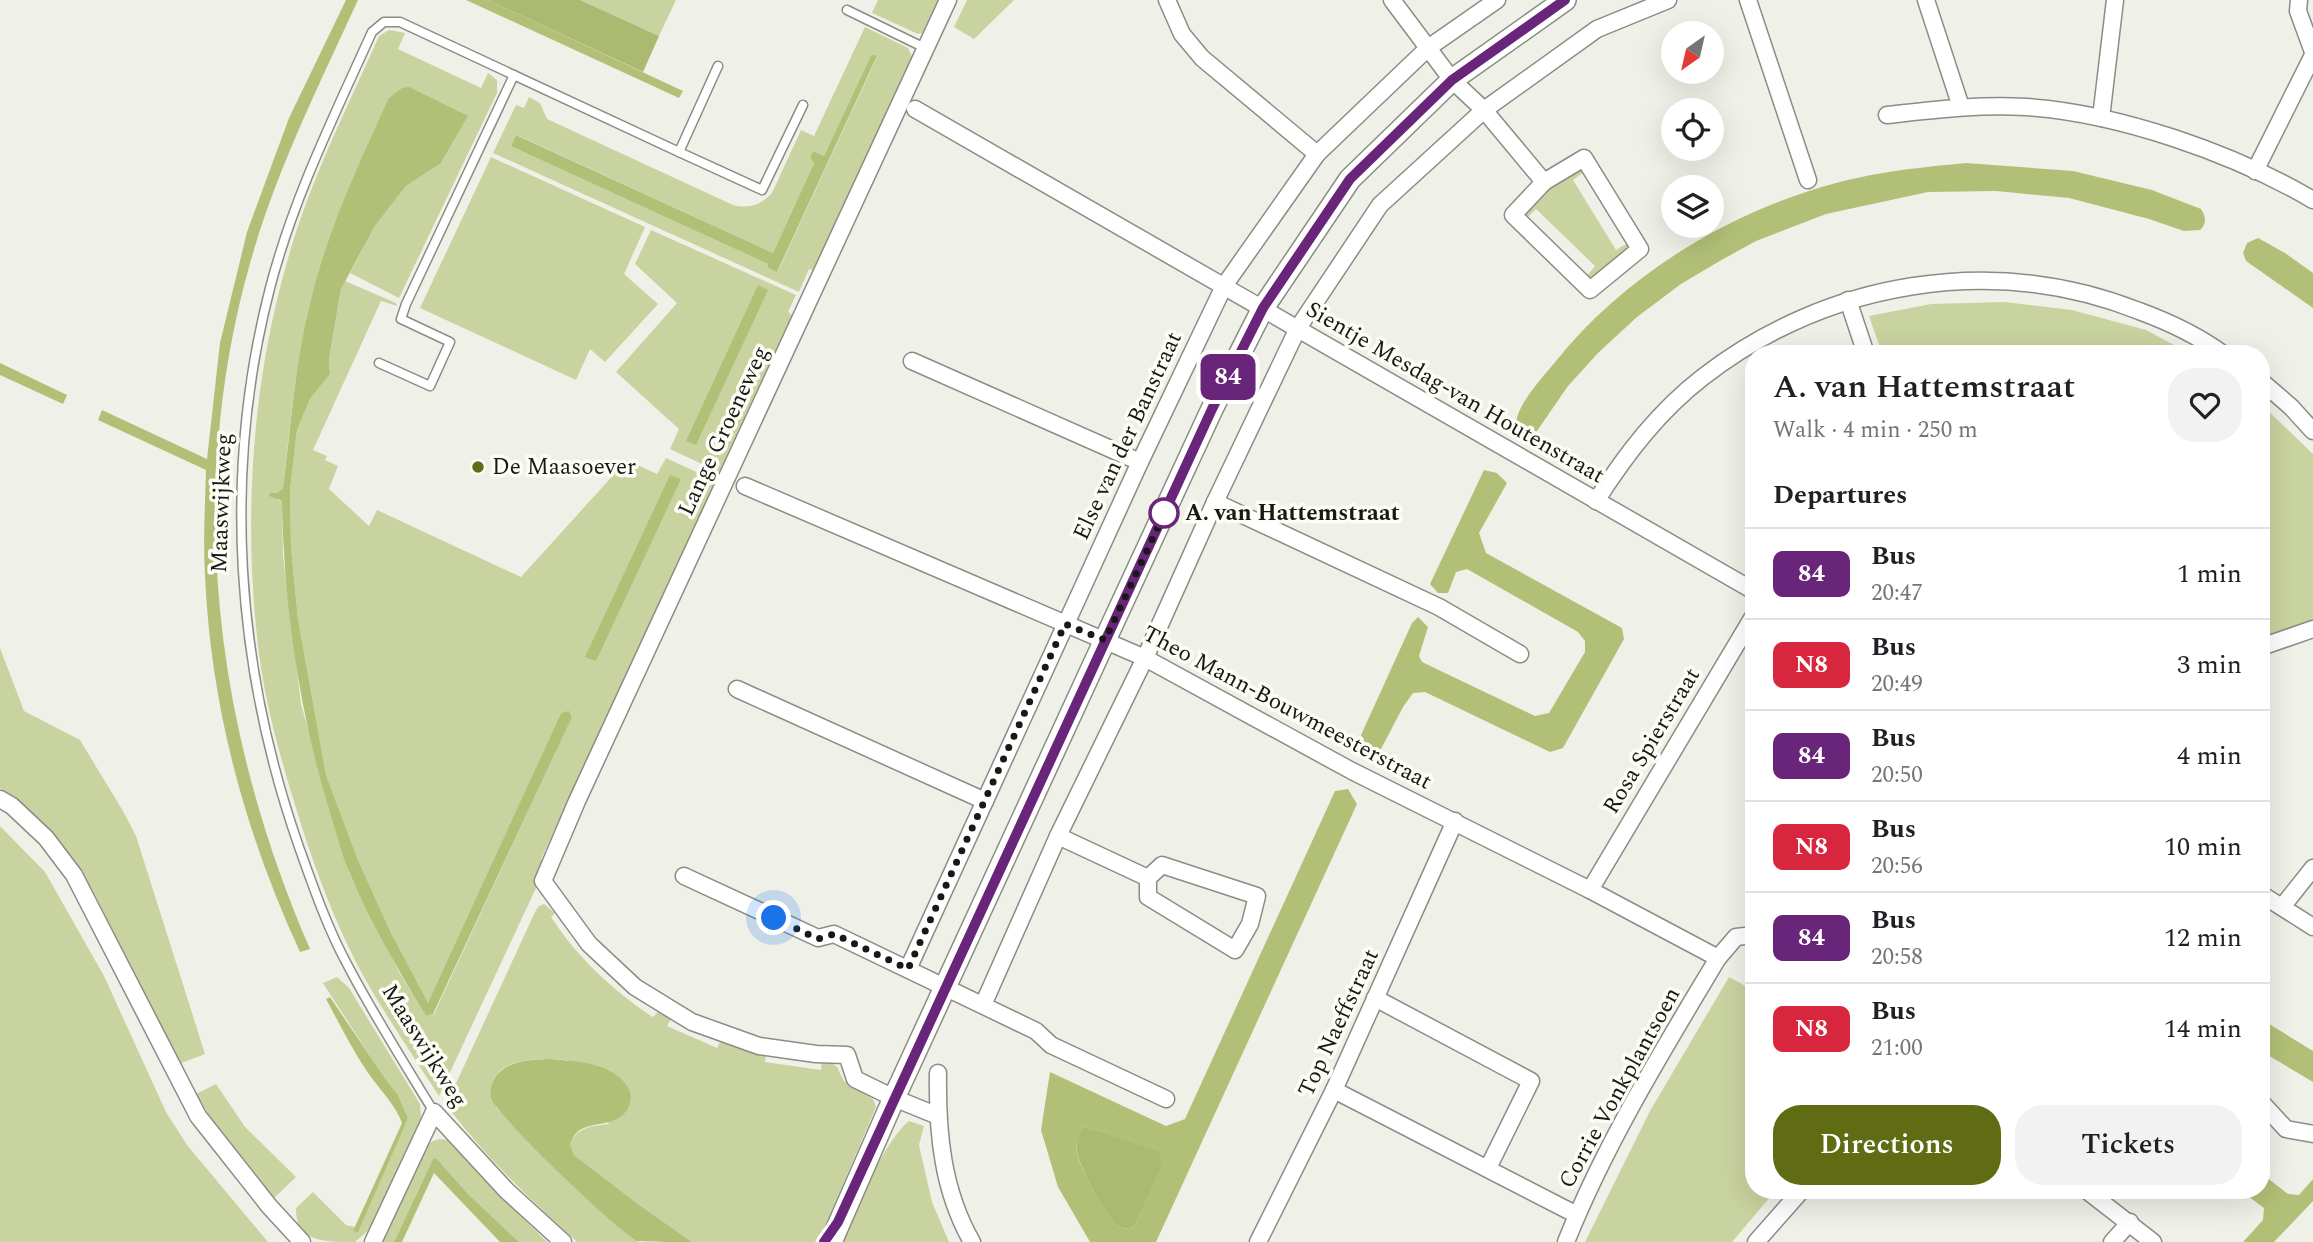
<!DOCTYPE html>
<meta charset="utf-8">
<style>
:root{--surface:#fff;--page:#f2f2f2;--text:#202124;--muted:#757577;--line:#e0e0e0;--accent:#606c14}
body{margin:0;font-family:Spectral,serif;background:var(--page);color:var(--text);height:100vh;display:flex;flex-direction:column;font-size:26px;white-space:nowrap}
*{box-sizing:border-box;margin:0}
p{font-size:23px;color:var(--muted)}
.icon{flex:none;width:38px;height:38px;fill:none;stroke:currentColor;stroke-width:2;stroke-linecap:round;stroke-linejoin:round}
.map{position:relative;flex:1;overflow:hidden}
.sheet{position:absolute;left:1745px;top:345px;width:525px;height:854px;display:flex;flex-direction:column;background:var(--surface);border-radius:28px;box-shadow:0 7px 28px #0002}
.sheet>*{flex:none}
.badge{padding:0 14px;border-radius:10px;font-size:24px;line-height:46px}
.needle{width:46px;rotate:214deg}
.controls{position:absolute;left:1661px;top:21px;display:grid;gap:14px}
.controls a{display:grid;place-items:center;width:63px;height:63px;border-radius:50%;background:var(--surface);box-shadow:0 7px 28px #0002;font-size:35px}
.you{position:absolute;width:35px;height:35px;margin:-18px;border:5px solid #fff;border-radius:50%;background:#1a73e8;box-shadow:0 0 0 10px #1a73e833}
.map>.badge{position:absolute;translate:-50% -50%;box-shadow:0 0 0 4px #fff}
h2{padding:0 28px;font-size:26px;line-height:63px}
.round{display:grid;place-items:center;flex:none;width:74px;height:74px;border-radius:28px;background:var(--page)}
.summary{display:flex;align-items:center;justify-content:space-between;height:119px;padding:0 28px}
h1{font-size:33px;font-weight:600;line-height:52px}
.action{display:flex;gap:14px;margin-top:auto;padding:14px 28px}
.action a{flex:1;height:80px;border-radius:28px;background:var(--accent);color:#fff;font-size:28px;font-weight:600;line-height:80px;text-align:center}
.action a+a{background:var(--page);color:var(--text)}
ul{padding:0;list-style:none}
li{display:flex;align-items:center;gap:21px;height:91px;padding:0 28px;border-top:2px solid var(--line)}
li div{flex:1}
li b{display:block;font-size:26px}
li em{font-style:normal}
li .badge{min-width:77px;font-weight:700;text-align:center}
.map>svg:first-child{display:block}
.green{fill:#c9d39f;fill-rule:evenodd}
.forest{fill:#acb971}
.water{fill:#b2c077;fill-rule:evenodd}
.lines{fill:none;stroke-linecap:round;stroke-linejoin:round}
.service-casing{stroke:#8b8d85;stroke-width:11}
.minor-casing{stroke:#8b8d85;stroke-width:19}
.tertiary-casing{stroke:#8b8d85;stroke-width:24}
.service{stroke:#fff;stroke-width:8}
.minor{stroke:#fff;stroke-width:16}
.tertiary{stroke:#fff;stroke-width:21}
.line-casing{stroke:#fff;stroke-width:16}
.line{stroke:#68257a;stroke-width:10}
.walk{stroke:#181916;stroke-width:7;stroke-dasharray:0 12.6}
.poi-dot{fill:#606c14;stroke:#fcfef5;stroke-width:2.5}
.stop-dot{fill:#fff;stroke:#68257a;stroke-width:3.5}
.labels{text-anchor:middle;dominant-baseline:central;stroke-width:7;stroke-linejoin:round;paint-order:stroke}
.street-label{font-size:23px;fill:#181916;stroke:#fcfef5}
.poi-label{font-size:23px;fill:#181916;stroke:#fcfef5;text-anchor:start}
.stop-label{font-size:23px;font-weight:bold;fill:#181916;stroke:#fcfef5;text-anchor:start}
</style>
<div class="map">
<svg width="2313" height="1242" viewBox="0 0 2313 1242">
<rect width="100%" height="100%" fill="#eff1e8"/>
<g class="green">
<polygon points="580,0 676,0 659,36"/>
<polygon points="878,0 943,0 930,27 926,25 922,33 918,34 872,13"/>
<polygon points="967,0 1014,0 974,39 954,27"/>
<path d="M865 27 908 48 912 57 813 270 809 269 799 292 493 153 516 105 524 108 529 97 540 103 547 119 733 205C750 209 761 205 772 193L801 130 814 136ZM873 54 877 57 778 271 767 267 768 264 511 145 517 135 773 253 814 163 810 158 813 151 824 156Z"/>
<path d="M389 30 405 33 398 49 481 88 488 73 497 80V93L399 298 350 273 375 226 406 186 440 164 388 99C358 166 327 232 310 303 296 363 290 427 283 488L277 493H270L282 503 283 556 301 704 349 873 399 972 426 1016 434 1014 572 716 561 713 429 1003 425 1001 392 935 358 860 326 775 298 619 291 547 290 490 297 430 310 399 330 374 329 360 341 289 345 281 396 303 397 306 381 301 313 450 327 456 325 460 338 466 329 489 369 526 377 510 521 577 627 460 657 474 666 458 716 481 541 859 544 861 534 882 536 888 439 1096C414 1057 387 1018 364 977 338 930 316 872 300 821 282 764 265 705 258 646 243 516 252 380 289 255 311 179 347 108 379 36Z"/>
<polygon points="491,157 645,227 624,274 658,304 605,362 590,349 576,380 420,308"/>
<path d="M1581 169 1584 172 1573 180 1616 250 1628 243 1629 244C1624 257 1601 275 1588 278L1586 277 1595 266 1536 209 1526 219 1524 217V214L1548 189Z"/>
<polygon points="651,230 796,295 788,312 792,315 719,472 670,449 679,429 616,372 677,303 635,264"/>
<polygon points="2004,302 2072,310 2146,330 2189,353 1882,353 1869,316 1931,304"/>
<polygon points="2261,404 2313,454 2313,623 2261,639"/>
<polygon points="0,648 24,711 80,740 123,811 136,836 205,1054 179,1064 95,895 77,864 45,826 0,788"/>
<polygon points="0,826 45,872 104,976 166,1112 187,1145 268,1242 0,1242"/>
<path d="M544 904 555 913 551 917C578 958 612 990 653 1017L658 1012 671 1019 667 1026 717 1048 720 1042 766 1055 765 1062 821 1070 822 1062H830L837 1067 844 1081 873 1099 876 1107 826 1224 815 1242H692L638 1204 574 1155 570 1144C577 1127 592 1126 609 1124L567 1060C549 1059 500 1056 496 1079 494 1087 496 1098 496 1107 541 1155 586 1203 639 1242H577C529 1199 485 1156 446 1105L535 912 539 906Z"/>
<path d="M337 977 349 988 420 1104 421 1118 416 1134 371 1228 355 1242C324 1242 295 1242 296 1208L313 1192 346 1225 355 1227 353 1231 408 1118 398 1095 388 1084 323 983Z"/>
<polygon points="1729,977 1753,990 1754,1190 1776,1190 1732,1242 1585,1242 1650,1111"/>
<polygon points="216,1084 245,1127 296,1177 273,1199 218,1129 196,1094"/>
<path d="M909 1121 924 1126 919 1145 932 1202 949 1242H840C855 1211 884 1141 909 1121Z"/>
<polygon points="439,1139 449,1140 497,1193 547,1242 519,1242 468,1194 436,1158 433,1159 394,1242 382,1242 424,1151 431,1142"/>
</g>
<g class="forest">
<polygon points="488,0 580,0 659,36 643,72"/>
<path d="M1083 1126 1159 1151 1163 1165 1134 1227C1129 1228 1124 1230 1118 1226 1106 1218 1080 1168 1077 1152 1075 1142 1079 1134 1083 1126Z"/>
</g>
<g class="water">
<path d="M346 0H358C320 83 279 165 253 253 184 487 214 728 310 949L300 952C245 833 211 708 205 576 203 541 205 505 206 470L98 420 102 410 207 459 220 343 247 232 289 118Z"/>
<polygon points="466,0 488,0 683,91 679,98"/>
<polygon points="872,54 877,56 777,272 767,267 768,264 511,146 516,135 773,253 814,163 810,158 813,151 824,156"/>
<path d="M409 87 468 116 440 164 406 186 375 226 341 289 329 359 330 374 310 399 297 430 290 490 291 547 298 619 326 775 358 860 392 935 428 1003 561 713 569 711 572 717 433 1014 426 1016C398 970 371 923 350 874 342 857 338 837 332 819 300 717 284 610 282 503L280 500 269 496 270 493H277L283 488C291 427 295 363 310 303 327 231 358 166 388 99L402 88Z"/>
<path d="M1966 163 2073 171 2152 190 2201 209C2206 217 2207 224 2200 230L2184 231 2149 219 2069 198 1996 191 1928 192 1826 214 1756 241 1718 262 1681 284 1637 317 1598 353 1568 386 1537 431C1527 434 1522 431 1516 423 1518 403 1543 377 1556 361 1632 266 1752 198 1871 175 1903 169 1935 166 1966 163Z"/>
<polygon points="2258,238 2285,253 2313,273 2313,308 2246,261 2243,253 2247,243"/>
<polygon points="758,285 768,290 696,445 686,441"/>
<polygon points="0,363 67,395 63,404 0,375"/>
<path d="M1484 470 1497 473 1507 483 1479 533 1486 553 1622 628 1624 639 1563 748 1550 752 1425 692 1413 693 1403 707 1381 749C1369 755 1362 747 1361 735L1412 623 1418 617 1428 627 1419 656 1422 662 1535 716 1549 713 1585 652V641L1578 632 1467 569 1456 572 1448 593H1438L1430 584Z"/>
<polygon points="670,475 681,479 596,661 585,657"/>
<path d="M1348 789 1357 804 1156 1242H1090L1058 1187 1041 1130 1050 1072 1166 1126 1185 1119 1335 791ZM1083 1126 1159 1152 1162 1165 1134 1227C1128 1228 1123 1230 1118 1226 1106 1217 1080 1168 1077 1153 1075 1143 1079 1135 1083 1126Z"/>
<path d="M330 997 388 1083 398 1095 408 1118 358 1232 353 1231 402 1123C396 1106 382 1092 371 1077 354 1053 340 1025 326 999Z"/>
<polygon points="2261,1019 2313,1051 2313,1082 2261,1051"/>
<path d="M549 1059C574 1061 608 1062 625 1083 630 1090 632 1095 630 1103 622 1128 597 1120 580 1130 574 1134 573 1138 570 1144L574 1155 638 1204 692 1242C679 1242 649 1242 638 1241 620 1234 497 1116 491 1098 490 1093 491 1087 493 1082 503 1060 527 1060 549 1059Z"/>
<polygon points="436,1158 468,1194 519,1242 500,1242 434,1173 402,1242 394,1242 433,1159"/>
<polygon points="2261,1173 2288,1194 2299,1195 2313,1179 2313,1201 2274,1242 2243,1242 2263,1220 2264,1208 2240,1190 2261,1190"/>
</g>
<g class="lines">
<defs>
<g id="service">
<polyline points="847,10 925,48"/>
<polyline points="718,66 679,152 762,190 803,105"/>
<polyline points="379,363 430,386 450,342 401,319 406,304 514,75"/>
<path d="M434 1112C404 1063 373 1014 347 964 327 927 313 886 299 847 236 667 222 473 270 288 293 199 334 116 372 32L384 22H400L679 152"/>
</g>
<g id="minor">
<polyline points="1167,0 1182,34 1202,58 1317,154"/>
<polyline points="1392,0 1452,80 1484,110 1544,182"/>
<polyline points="1748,0 1808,180"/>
<polyline points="1926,0 1961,107"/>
<polyline points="2299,0 2298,11 2313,52"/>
<polyline points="915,109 1754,591"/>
<path d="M1887 115C1933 110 1979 104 2026 107 2118 113 2233 153 2313 200"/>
<polyline points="2101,118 2115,0"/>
<polygon points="1584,158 1640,249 1590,290 1513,215 1544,182"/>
<polyline points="2255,171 2313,55"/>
<polyline points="1848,300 1866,354"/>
<polyline points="912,361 1140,462"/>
<polyline points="2261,381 2291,407 2313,431"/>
<polyline points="745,486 1145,658 1352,771 1590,890 1718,958 1736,937 1754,935"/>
<path d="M1596 501C1626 454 1659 411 1703 377 1827 281 1992 253 2139 311 2169 322 2197 335 2223 354"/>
<polyline points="1215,502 1439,607 1520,654"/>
<polyline points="2261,647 2313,629"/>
<polyline points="737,689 985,801"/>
<polyline points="0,799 12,806 46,838 74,875 198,1116 269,1206 302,1242"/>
<polyline points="1058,836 1148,878 1162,865 1257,896 1250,924 1235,950 1148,897 1148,878"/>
<polyline points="684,876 818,938 834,934 1036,1031 1051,1045 1166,1099"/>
<polyline points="1590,890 1754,615"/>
<polyline points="2261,894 2313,927"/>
<polyline points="2282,907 2313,868"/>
<polyline points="908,969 1140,462 1224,286 1317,154 1428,48 1497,0"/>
<polyline points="1375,998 1531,1081 1488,1168"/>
<polyline points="983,1005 1058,836 1145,658 1215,502 1298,328 1380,205 1484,110 1597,29 1668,0"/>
<path d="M938 1073C937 1131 942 1190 972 1242"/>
<polyline points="1334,1090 1577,1215"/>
<polyline points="2261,1102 2286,1129 2313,1134"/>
<polyline points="938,1116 894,1098 855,1079 847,1055 816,1054 759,1046 692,1022 635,987 589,944 543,881 577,801 948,0"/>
<polyline points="2086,1190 2153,1242"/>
<polyline points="373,1242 434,1112 507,1191 563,1242"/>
<polyline points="1258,1242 1334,1090 1455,821"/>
<path d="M1566 1242C1606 1142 1663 1050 1718 958"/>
<polyline points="1756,1242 1802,1190"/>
<polyline points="2112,1242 2130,1222"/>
</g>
<polyline id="tertiary" points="831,1242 894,1098 1105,640 1212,409 1263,308 1350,179 1452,80 1565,0"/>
</defs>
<use href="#service" class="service-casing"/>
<use href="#minor" class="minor-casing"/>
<use href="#tertiary" class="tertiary-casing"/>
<use href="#service" class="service"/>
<use href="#minor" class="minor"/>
<use href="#tertiary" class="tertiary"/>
</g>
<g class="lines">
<defs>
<polyline id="line" points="824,1242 838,1222 1212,409 1263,308 1350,179 1452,80 1565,0"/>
</defs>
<use href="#line" class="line-casing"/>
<use href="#line" class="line"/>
<polyline class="walk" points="774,918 818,939 834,934 908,969 1065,624 1105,640 1166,510 1164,513"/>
</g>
<circle class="poi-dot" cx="478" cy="467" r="7"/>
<circle class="stop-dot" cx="1164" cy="513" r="14"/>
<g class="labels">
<g class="street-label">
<text transform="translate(1455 393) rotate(30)">Sientje Mesdag-van Houtenstraat</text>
<text transform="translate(724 431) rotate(-65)">Lange Groeneweg</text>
<text transform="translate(1128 436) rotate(-65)">Else van der Banstraat</text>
<text transform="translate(222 503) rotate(-88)">Maaswijkweg</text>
<text transform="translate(1287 708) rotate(28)">Theo Mann-Bouwmeesterstraat</text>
<text transform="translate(1652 741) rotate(-59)">Rosa Spierstraat</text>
<text transform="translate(1339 1023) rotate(-65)">Top Naeffstraat</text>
<text transform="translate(424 1046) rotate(58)">Maaswijkweg</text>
<text transform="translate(1620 1088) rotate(-61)">Corrie Vonkplantsoen</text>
</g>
<g class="poi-label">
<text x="492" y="467">De Maasoever</text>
</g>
<g class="stop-label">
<text x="1185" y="513">A. van Hattemstraat</text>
</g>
</g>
</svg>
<div class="controls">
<a><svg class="needle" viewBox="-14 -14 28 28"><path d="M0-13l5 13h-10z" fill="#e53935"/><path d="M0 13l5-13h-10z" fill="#757577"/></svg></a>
<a><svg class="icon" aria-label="locate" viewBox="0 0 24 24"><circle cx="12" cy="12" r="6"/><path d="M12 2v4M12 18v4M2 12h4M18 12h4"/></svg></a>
<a><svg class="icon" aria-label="layers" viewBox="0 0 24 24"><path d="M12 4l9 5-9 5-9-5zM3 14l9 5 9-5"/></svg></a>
</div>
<div class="you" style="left:774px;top:918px"></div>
<b class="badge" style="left:1228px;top:377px;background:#68257a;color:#fff">84</b>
<section class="sheet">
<div class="summary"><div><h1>A. van Hattemstraat</h1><p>Walk · 4 min · 250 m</p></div><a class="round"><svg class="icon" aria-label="heart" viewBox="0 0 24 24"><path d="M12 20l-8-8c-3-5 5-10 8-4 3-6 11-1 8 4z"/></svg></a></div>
<h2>Departures</h2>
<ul>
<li><span class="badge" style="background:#68257a;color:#fff">84</span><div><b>Bus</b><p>20:47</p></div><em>1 min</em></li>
<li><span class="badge" style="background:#d7263d;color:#fff">N8</span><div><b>Bus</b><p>20:49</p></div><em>3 min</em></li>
<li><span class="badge" style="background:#68257a;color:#fff">84</span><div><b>Bus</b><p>20:50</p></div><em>4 min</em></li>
<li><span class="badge" style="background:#d7263d;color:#fff">N8</span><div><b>Bus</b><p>20:56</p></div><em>10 min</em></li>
<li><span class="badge" style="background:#68257a;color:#fff">84</span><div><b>Bus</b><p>20:58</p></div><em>12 min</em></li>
<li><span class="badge" style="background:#d7263d;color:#fff">N8</span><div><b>Bus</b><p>21:00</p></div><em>14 min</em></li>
</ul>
<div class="action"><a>Directions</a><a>Tickets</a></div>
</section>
</div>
